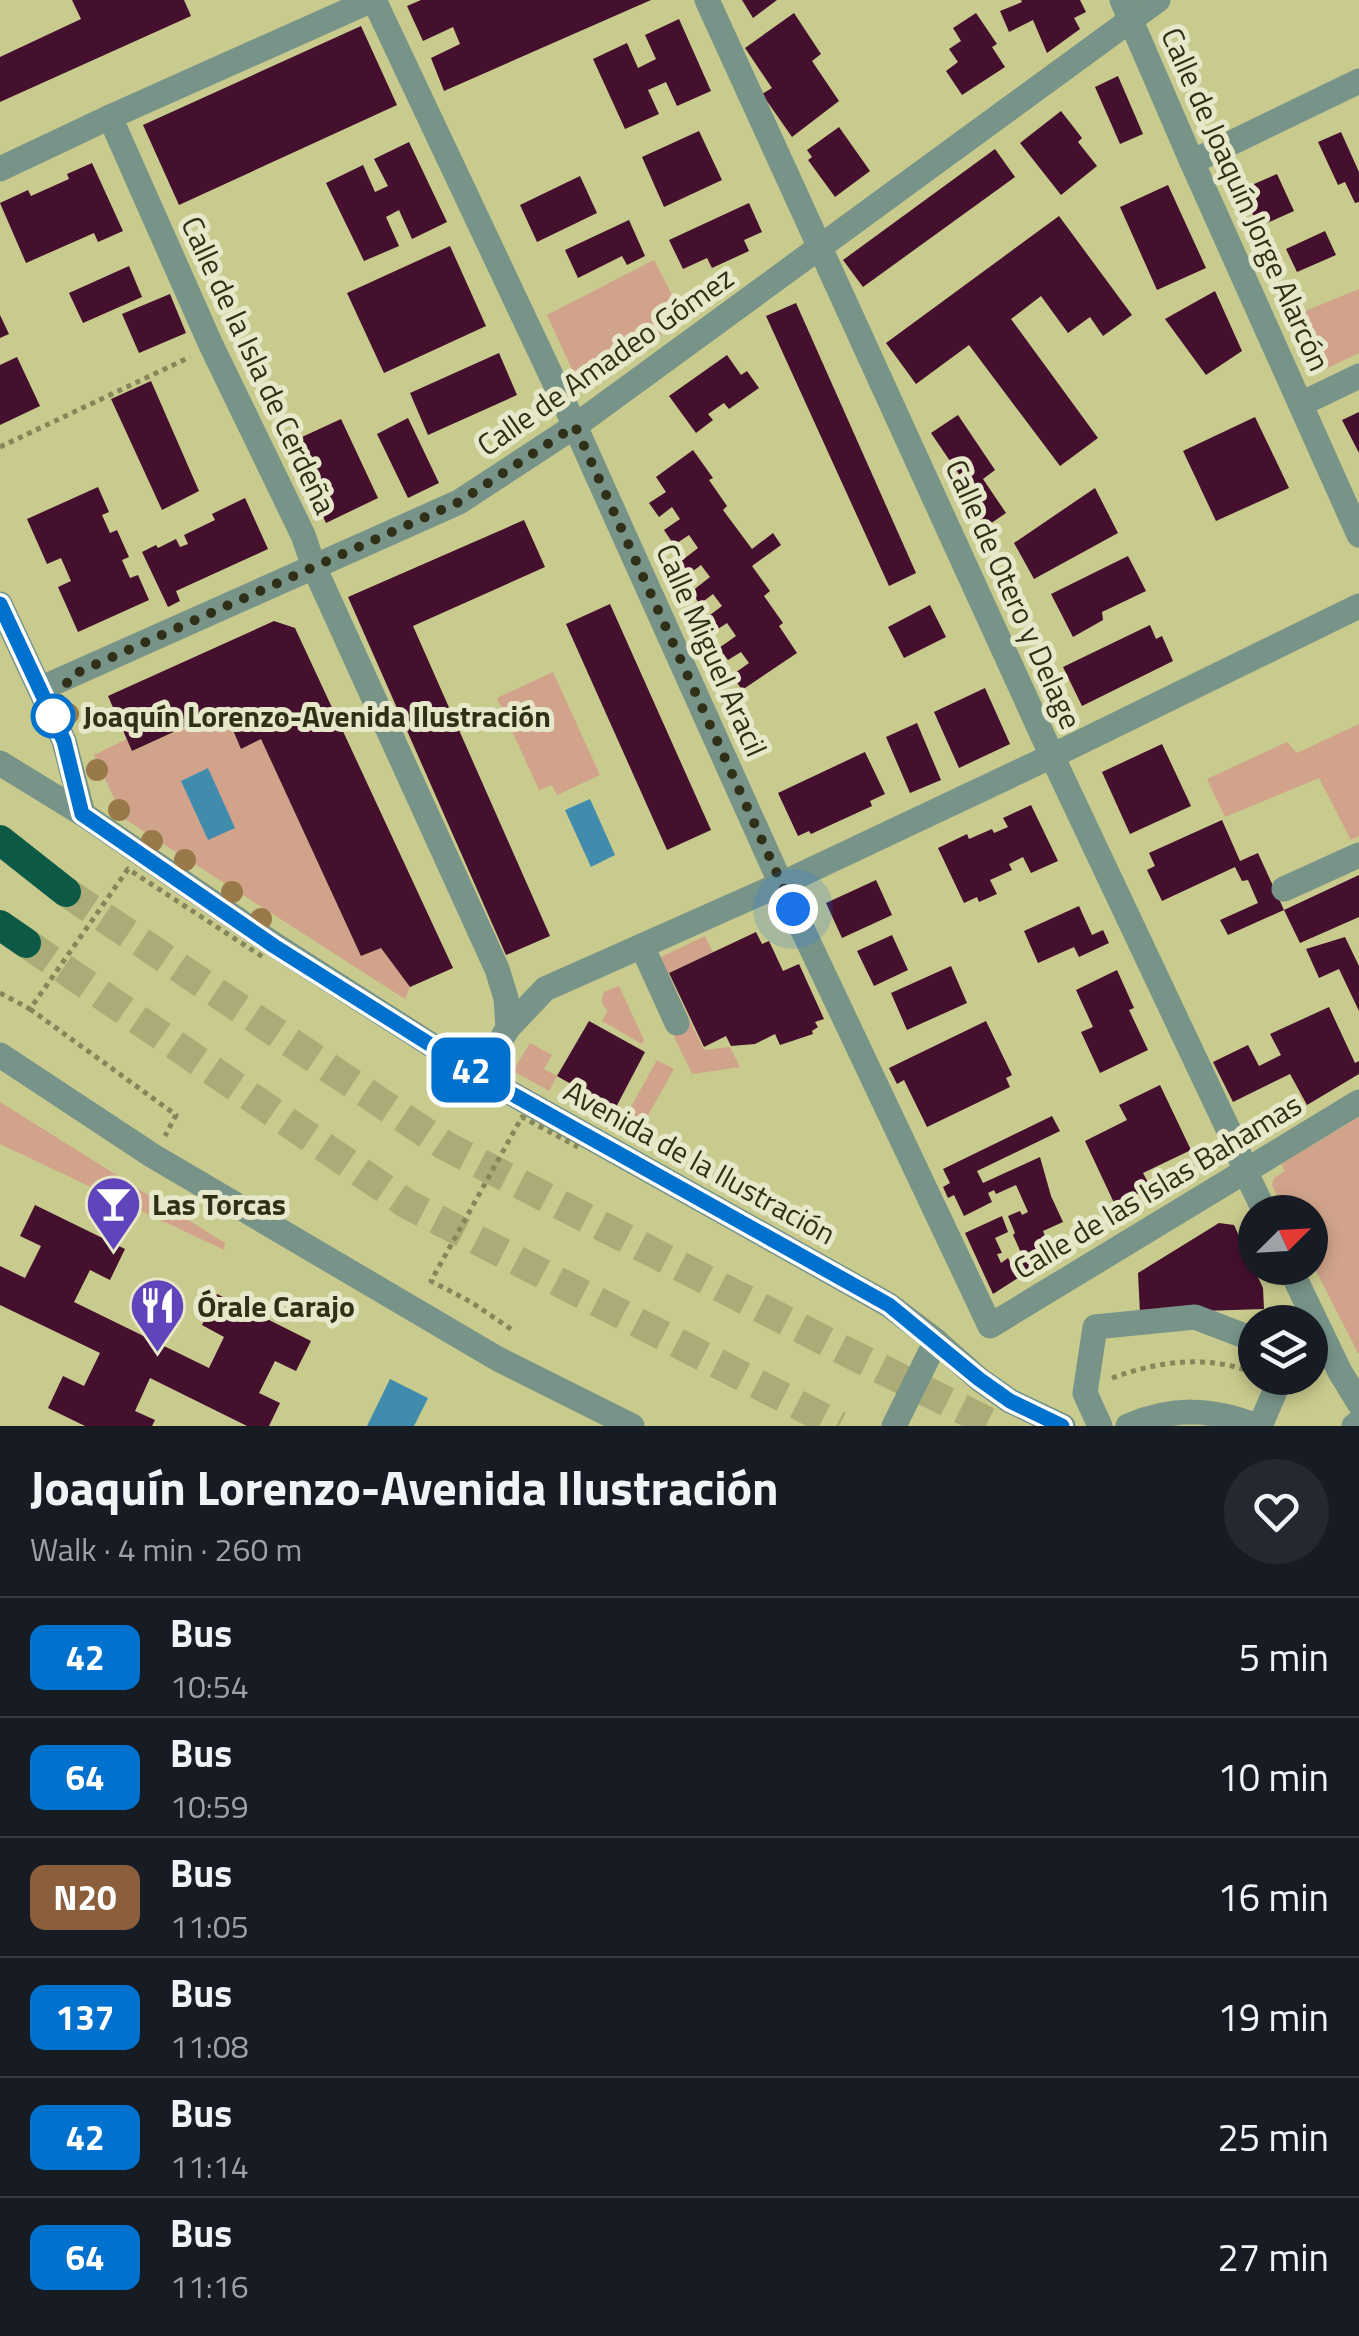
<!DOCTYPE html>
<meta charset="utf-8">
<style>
:root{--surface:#171b24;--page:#242831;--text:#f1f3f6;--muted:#9ea1a6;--line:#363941}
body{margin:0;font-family:"Titillium Web",sans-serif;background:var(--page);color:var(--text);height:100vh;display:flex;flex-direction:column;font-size:38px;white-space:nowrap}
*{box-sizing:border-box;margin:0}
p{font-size:32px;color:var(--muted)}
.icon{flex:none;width:55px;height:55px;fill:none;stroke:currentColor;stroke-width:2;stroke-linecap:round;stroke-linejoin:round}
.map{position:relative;height:1426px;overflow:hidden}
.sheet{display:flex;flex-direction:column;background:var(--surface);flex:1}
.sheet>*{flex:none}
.badge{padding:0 20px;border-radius:15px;font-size:35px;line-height:65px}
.needle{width:65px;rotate:66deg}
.fabs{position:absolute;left:1238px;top:1195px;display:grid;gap:20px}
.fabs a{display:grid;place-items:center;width:90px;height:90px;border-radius:50%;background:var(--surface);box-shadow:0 5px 15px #0003;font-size:50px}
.you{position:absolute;width:50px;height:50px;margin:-25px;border:8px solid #fff;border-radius:50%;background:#1a73e8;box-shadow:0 0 0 15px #1a73e833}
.map>.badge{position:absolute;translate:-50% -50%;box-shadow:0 0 0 5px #fff}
.round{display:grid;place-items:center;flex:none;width:105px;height:105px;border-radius:52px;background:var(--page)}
.summary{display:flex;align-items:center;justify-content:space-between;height:170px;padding:0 30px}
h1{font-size:48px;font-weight:700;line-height:75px}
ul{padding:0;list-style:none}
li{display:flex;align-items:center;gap:30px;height:120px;padding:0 30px;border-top:2px solid var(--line)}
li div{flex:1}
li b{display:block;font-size:38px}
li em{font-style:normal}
li .badge{min-width:110px;font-weight:700;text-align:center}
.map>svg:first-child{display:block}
.green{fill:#d1a38b}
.water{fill:#418cac}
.building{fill:#44102e}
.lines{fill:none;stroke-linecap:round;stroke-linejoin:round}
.highway-tunnel{stroke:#aaab76;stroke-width:30;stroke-dasharray:30 15;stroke-linecap:butt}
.path{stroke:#858659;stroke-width:5;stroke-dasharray:5 5;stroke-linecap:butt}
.minor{stroke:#789489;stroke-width:25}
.highway{stroke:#0c5a45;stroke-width:30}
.path-bridge{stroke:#858659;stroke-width:5;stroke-dasharray:5 5;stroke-linecap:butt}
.tree{fill:#99794a}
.line-casing{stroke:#fff;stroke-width:22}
.line{stroke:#0072ce;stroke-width:15}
.walk{stroke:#303018;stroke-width:10;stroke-dasharray:0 18}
.stop-dot{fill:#fff;stroke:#0072ce;stroke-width:5}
.labels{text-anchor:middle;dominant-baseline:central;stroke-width:10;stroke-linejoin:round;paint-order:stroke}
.street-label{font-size:30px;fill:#303018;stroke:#e7e8ca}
.stop-label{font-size:30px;font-weight:bold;fill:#303018;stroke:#e7e8ca;text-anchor:start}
.poi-label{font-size:30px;font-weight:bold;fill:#303018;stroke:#e7e8ca;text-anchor:start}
</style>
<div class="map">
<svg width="1359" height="1426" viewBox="0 0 1359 1426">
<rect width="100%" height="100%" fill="#c9ca8d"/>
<g class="green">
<polygon points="654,260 684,318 582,391 547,315"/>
<polygon points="1359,289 1359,353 1311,376 1286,319"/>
<polygon points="553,672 600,775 557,795 552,785 539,790 497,698"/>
<polygon points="224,709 241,749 261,739 361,956 381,948 410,987 405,999 123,818 94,755 127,739 133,751"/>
<polygon points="1359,724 1359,836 1351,840 1319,778 1225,817 1207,779 1287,742 1297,753"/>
<polygon points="705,936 713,952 664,975 657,959"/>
<path d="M619 986 644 1040 642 1044 602 1021 608 1010C601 1005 601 1000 604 992Z"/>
<polygon points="688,1017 704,1050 730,1047 740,1067 692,1074 669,1026"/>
<polygon points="530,1043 552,1055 544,1069 557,1076 549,1091 513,1071"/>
<polygon points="657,1060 674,1069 634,1140 606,1124 615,1109 627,1114"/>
<polygon points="0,1102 225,1243 224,1250 0,1144"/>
<polygon points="1359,1117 1359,1353 1358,1353 1310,1259 1310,1212 1286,1212 1272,1185 1274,1178 1285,1171 1281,1164"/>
</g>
<g class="water">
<polygon points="208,768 235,828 208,840 181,781"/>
<polygon points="590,799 615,855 591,867 565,810"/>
<polygon points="390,1379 428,1398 414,1426 367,1426"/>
</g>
<g class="building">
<polygon points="72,0 184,0 191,16 0,102 0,57 81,19"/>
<polygon points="421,0 651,0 444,91 431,58 460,44 453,27 423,41 407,6"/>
<polygon points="742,0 777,0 753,18"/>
<polygon points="1021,0 1080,0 1086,12 1074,18 1080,29 1047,53 1033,20 1009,32 1000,11 1022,2"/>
<polygon points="794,13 821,54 812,61 839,101 792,137 762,94 772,88 745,48"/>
<polygon points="976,13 997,44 992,47 1005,67 962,95 946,71 958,62 949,49 961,41 953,28"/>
<polygon points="679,19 711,91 677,106 666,82 648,90 659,114 625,129 593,59 627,43 638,68 656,59 645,35"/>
<polygon points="361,26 397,105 179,205 143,125"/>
<polygon points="1118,76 1143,134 1120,144 1095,87"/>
<polygon points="1061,111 1082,138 1078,142 1097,166 1061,195 1020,143"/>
<polygon points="839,127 870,171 835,197 808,160 812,157 807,150"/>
<polygon points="699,131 722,180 664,207 642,157"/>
<polygon points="1341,132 1359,172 1359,202 1355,203 1345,182 1338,185 1318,142"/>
<polygon points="409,142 447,222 412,239 399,210 386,217 399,246 364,261 326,183 363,165 375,192 388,186 374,159"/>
<polygon points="995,149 1015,177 863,287 843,260"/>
<polygon points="92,163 123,231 98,242 94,233 26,263 0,203 28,190 31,196 69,179 67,174"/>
<polygon points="1277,174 1294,211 1258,227 1252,212 1256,210 1247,187"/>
<polygon points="580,176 597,213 537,242 520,205"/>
<polygon points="1168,185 1206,268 1157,290 1120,207"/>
<polygon points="749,203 762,232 744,240 749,251 712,268 707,258 683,269 669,240"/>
<polygon points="1059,216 1132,315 1103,336 1090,317 1068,333 1041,296 1011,319 1098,438 1060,466 969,345 916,384 886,343"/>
<polygon points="629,220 645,256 627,265 622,256 578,278 565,250"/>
<polygon points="1325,231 1336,255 1297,272 1286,249"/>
<polygon points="450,246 486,326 384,373 347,293"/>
<polygon points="129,266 142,297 83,323 69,293"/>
<polygon points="1215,291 1242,351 1206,375 1165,319"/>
<polygon points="170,294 186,333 139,353 122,314"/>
<polygon points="796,303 916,573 889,586 766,316"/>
<polygon points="0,315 9,334 0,338"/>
<polygon points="499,353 517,395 428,435 410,393"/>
<polygon points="727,355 741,375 747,371 759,388 729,409 724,403 708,414 713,420 696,433 669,396"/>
<polygon points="17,357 40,406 0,425 0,365"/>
<polygon points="151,381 199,491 162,510 111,399"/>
<polygon points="1359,412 1359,453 1342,420"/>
<polygon points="958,415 995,470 983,479 1006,513 981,530 956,494 967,486 931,433"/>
<polygon points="1255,417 1289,488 1216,521 1183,451"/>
<polygon points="408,418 439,483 408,498 377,434"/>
<polygon points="341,419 378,498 326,523 289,443"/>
<polygon points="693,450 713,478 709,480 727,506 723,510 752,549 773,533 781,545 752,566 770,591 764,596 783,623 779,626 797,653 742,690 732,675 749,663 741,652 728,660 719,648 736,636 727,623 715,631 706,618 722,606 713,594 700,604 691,592 710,577 701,565 689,574 680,562 698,548 689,535 674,545 664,530 680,519 672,507 659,517 649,503 666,492 656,477"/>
<polygon points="98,487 109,512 102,515 110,533 117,530 129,557 122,560 130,578 138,575 149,600 78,632 58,587 71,581 61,558 47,564 27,519"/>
<polygon points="1095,488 1118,533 1034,579 1014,543"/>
<polygon points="245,498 268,549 176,591 180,601 168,607 142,552 156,545 158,548 176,539 180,547 188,544 184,535 215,520 212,514"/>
<polygon points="524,520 545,567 413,626 550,936 506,955 348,597"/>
<polygon points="1128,556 1146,591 1102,612 1103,620 1073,637 1051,594"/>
<polygon points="610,604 711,830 667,850 566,624"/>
<polygon points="930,605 946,637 904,658 888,627"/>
<polygon points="274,621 295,628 453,968 410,987 381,948 361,956 261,739 241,749 224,709 132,751 108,696"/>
<polygon points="1150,625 1156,639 1162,636 1173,661 1082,706 1063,667"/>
<polygon points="985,688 1010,744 959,768 934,712"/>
<polygon points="917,723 941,780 910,793 886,737"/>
<polygon points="1162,744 1191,806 1130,834 1102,772"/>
<polygon points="865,752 885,794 870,801 872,806 811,834 809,831 798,836 778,793"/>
<polygon points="1031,805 1058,861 1031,873 1023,857 1009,864 1012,870 990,880 997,894 979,902 977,897 964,903 938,848 967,834 969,839 992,829 994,833 1008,827 1003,818"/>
<polygon points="1222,820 1240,861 1258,853 1284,910 1228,935 1220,920 1258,903 1248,880 1242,881 1235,867 1162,901 1147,870 1155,866 1149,853"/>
<polygon points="1359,875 1359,917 1300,943 1284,910"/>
<polygon points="876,880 892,915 842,938 826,903"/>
<polygon points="1079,906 1092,935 1103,930 1109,943 1079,957 1074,947 1038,963 1024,931"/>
<polygon points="756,932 762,944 769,941 783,971 799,964 824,1019 815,1022 818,1027 812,1031 813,1034 780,1045 775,1034 755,1044 731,1046 726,1036 704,1047 669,973"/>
<polygon points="892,935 908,970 874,986 857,951"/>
<polygon points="1345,937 1359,966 1359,1011 1339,969 1319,978 1306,949"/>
<polygon points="951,966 967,1003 907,1030 891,993"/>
<polygon points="1117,970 1134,1008 1129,1010 1148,1050 1100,1073 1081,1032 1093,1027 1076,990"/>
<polygon points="1329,1007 1355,1063 1359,1061 1359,1074 1307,1105 1290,1074 1233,1102 1213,1062 1248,1045 1259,1066 1281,1055 1270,1034"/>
<polygon points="589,1021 645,1052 615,1109 557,1076"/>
<polygon points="986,1021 1012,1075 1006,1078 1010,1087 927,1127 904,1080 897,1084 889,1068"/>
<polygon points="1160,1085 1191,1150 1143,1173 1151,1188 1115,1205 1085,1141 1127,1120 1119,1105"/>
<polygon points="1052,1116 1060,1131 977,1171 983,1183 1040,1157 1051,1196 1063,1222 1043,1231 1047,1241 1043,1243 1053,1261 1025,1277 1016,1258 1022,1255 1013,1235 1015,1233 1008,1216 1020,1211 1022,1215 1028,1212 1016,1185 996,1194 994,1190 988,1193 992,1202 964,1216 954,1195 948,1198 943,1187 950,1183 943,1169"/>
<polygon points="35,1205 125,1249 110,1280 90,1270 74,1302 209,1368 224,1337 202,1325 217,1294 311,1341 296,1371 275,1361 259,1393 280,1403 269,1426 247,1426 150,1378 135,1411 155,1420 152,1426 85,1426 48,1408 63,1376 84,1386 100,1353 0,1305 0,1266 25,1278 41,1246 20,1236"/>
<polygon points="1002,1216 1008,1232 995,1238 1002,1253 997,1254 1001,1263 1008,1258 1018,1278 993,1294 965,1233"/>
<polygon points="1219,1223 1234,1225 1263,1288 1264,1309 1140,1313 1138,1273"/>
</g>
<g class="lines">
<g class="highway-tunnel">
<polyline points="66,892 444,1145 841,1349 996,1426"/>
<polyline points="26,943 407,1204 839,1426"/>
</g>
<g class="path">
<polyline points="0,447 190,357"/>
<polyline points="30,1009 176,1115 165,1136"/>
<path d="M1112 1378C1159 1361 1205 1355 1252 1372"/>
</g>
<g class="minor">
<polyline points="374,0 575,426 781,884 990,1326 1359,1102"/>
<polyline points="707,0 1052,756 1237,1148 1245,1171 1265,1212"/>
<polyline points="1122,0 1192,162 1359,535"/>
<polyline points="110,117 211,345 303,535 314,567 497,969 506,998 508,1028"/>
<polyline points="1192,162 1359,81"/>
<polyline points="0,169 110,117 372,0"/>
<polyline points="1301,404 1359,376"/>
<polyline points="0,604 64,741 83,814"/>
<polyline points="40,689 459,502 575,426 1158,0"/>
<polyline points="0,763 83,814 275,945 480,1076 889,1305 936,1341 979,1379 1010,1401 1063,1426"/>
<polyline points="1284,889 1359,855"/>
<polyline points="642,946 677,1023"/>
<polyline points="0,1055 153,1156 498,1359 632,1426"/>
<polyline points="480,1076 508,1028 545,989 781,884 1052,756 1359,606"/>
<polyline points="1290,1268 1340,1372 1359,1403"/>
<polyline points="894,1426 936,1341"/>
<polyline points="1100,1426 1085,1393 1095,1327 1195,1317 1255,1340"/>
<path d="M1128 1426C1172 1407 1212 1408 1257 1426"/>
<polyline points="1260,1426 1279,1382 1276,1378"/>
<polyline points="1354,1426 1359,1422"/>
</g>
<g class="highway">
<polyline points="0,840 66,892"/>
<polyline points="0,925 26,943"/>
</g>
<g class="path-bridge">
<polyline points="0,993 30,1009 128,869 266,959"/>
<polyline points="511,1329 471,1302 431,1281 522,1117 578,1147"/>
</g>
</g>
<g class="tree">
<circle cx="68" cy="714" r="11"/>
<circle cx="97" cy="770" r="11"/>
<circle cx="119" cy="810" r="11"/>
<circle cx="152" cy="841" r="11"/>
<circle cx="185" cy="860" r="11"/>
<circle cx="232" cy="892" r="11"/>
<circle cx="261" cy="919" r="11"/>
</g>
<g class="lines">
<defs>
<polyline id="line" points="0,604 64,741 82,814 274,946 480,1076 889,1305 979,1379 1010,1401 1062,1426"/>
</defs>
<use href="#line" class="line-casing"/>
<use href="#line" class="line"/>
<polyline class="walk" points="53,716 70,676 459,502 575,426 793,909"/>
</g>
<defs>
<symbol id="bar-pin" viewBox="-11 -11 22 30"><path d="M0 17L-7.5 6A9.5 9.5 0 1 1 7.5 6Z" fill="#6044bc" stroke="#e7e8ca"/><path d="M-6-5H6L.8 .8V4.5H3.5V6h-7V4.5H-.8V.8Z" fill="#fff"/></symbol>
<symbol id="restaurant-pin" viewBox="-11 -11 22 30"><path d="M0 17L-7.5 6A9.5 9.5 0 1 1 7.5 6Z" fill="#6044bc" stroke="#e7e8ca"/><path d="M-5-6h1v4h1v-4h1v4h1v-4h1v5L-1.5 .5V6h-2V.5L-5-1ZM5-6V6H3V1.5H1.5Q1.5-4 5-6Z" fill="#fff"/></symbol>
</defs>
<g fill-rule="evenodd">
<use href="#bar-pin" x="82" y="1172" width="63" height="86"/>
<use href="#restaurant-pin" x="126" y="1274" width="63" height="86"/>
</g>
<circle class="stop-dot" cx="53" cy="716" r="20"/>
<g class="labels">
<g class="street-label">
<text transform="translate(1246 199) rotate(66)">Calle de Joaquín Jorge Alarcón</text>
<text transform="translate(605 361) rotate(-35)">Calle de Amadeo Gómez</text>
<text transform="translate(259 365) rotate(65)">Calle de la Isla de Cerdeña</text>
<text transform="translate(1014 594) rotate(66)">Calle de Otero y Delage</text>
<text transform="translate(712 650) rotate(66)">Calle Miguel Aracil</text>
<text transform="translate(700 1162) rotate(29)">Avenida de la Ilustración</text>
<text transform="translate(1157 1186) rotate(-31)">Calle de las Islas Bahamas</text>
</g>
<g class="stop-label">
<text x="83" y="716">Joaquín Lorenzo-Avenida Ilustración</text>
</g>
<g class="poi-label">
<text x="152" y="1204">Las Torcas</text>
<text x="197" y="1306">Órale Carajo</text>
</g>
</g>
</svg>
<div class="fabs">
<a><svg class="needle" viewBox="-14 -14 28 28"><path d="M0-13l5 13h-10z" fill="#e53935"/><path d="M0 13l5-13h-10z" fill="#9ea1a6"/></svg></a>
<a><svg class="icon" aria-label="layers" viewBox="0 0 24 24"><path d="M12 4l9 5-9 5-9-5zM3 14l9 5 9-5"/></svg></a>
</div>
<div class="you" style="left:793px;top:909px"></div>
<b class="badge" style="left:471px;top:1070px;background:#0072ce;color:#fff">42</b>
</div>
<section class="sheet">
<div class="summary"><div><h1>Joaquín Lorenzo-Avenida Ilustración</h1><p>Walk · 4 min · 260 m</p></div><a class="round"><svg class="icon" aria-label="heart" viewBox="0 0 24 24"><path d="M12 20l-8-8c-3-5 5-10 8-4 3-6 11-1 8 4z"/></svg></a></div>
<ul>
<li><span class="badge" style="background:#0072ce;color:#fff">42</span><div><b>Bus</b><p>10:54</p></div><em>5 min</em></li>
<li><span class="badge" style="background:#0072ce;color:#fff">64</span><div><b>Bus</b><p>10:59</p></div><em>10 min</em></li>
<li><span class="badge" style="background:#8b5e3c;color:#fff">N20</span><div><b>Bus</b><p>11:05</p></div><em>16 min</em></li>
<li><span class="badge" style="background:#0072ce;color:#fff">137</span><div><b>Bus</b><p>11:08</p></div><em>19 min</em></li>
<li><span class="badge" style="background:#0072ce;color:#fff">42</span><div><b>Bus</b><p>11:14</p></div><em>25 min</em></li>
<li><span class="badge" style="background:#0072ce;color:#fff">64</span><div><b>Bus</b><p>11:16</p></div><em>27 min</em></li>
</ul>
</section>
